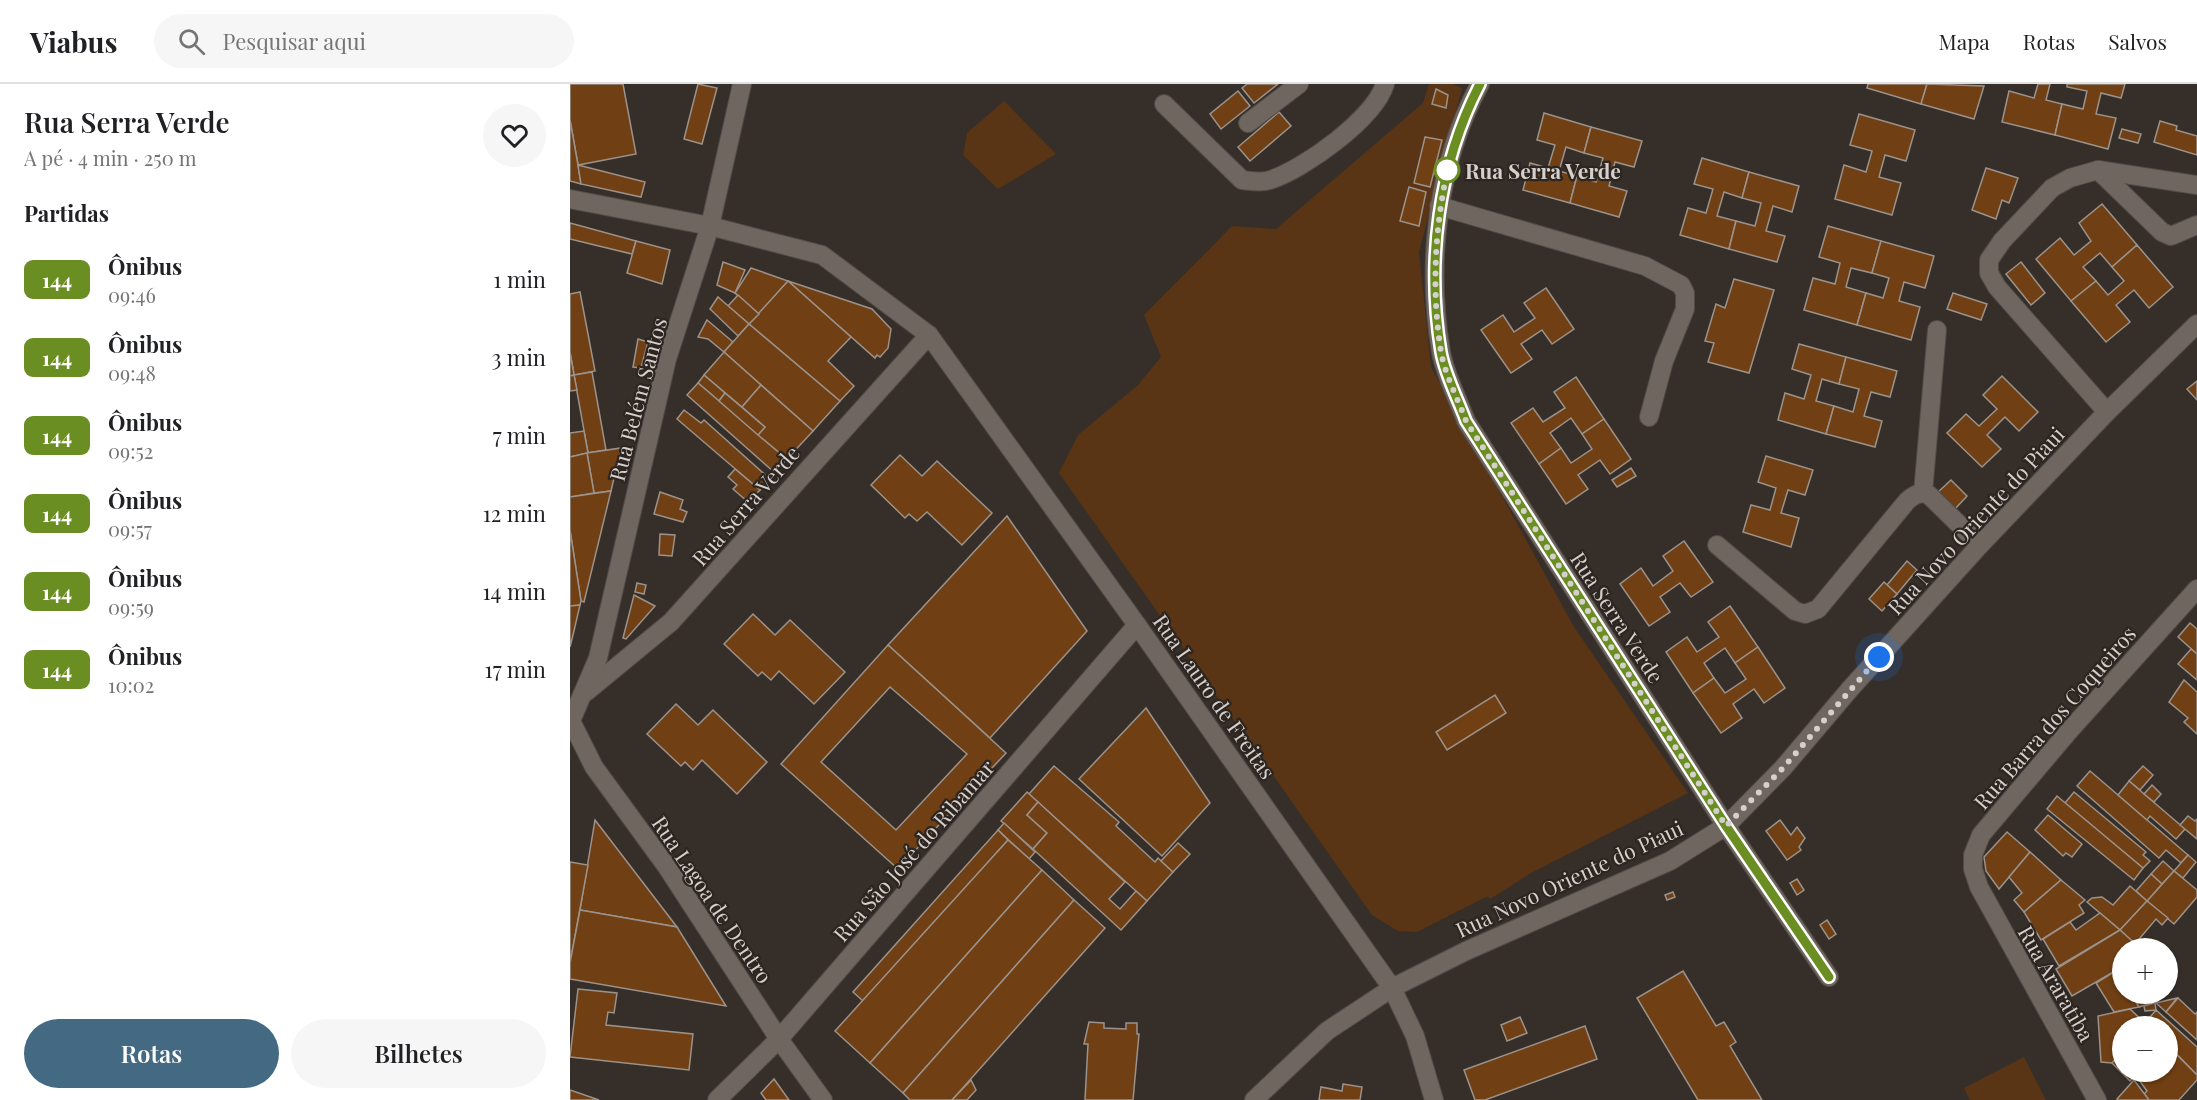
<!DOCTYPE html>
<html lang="pt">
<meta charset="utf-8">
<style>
:root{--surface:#fff;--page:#f6f6f6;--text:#202124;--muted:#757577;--line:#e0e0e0;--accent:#446982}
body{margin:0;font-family:"Playfair Display",serif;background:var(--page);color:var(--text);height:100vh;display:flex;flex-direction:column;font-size:22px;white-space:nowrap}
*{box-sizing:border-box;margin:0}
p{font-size:20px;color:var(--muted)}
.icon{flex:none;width:33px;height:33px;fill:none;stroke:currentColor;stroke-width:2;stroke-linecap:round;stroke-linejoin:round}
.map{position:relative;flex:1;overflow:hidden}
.side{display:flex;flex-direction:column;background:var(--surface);width:570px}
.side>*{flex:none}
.badge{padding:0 12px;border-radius:9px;font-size:21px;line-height:39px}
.controls{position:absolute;left:1542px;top:854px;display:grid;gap:12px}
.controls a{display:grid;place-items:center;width:66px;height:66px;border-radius:50%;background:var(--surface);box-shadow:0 2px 4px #0004;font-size:30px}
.you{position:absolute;width:30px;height:30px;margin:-15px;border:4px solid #fff;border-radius:50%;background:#1a73e8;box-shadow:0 0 0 9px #1a73e833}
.map>.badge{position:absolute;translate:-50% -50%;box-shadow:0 0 0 3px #fff}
h2{padding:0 24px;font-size:22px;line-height:54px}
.round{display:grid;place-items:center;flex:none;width:63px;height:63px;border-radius:32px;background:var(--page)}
.head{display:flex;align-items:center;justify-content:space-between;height:102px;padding:0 24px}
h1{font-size:28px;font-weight:600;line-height:45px}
.cta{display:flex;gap:12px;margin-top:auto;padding:12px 24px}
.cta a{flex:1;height:69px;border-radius:36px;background:var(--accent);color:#fff;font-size:24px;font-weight:600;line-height:69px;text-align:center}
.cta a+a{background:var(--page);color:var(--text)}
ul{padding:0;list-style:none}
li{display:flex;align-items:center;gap:18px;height:78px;padding:0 24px}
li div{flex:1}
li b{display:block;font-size:22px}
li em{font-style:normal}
li .badge{min-width:66px;font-weight:700;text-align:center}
header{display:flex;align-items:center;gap:36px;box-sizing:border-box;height:84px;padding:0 30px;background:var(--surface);border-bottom:2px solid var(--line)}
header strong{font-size:28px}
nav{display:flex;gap:33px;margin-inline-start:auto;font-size:21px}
.search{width:420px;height:54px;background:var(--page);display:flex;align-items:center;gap:15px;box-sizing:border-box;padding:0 21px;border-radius:33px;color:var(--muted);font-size:22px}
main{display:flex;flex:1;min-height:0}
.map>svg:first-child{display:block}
.green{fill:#593415}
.building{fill:#703f13;stroke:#9b928b;stroke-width:1.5;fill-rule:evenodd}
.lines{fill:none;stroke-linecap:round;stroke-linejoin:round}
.minor-casing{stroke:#514b46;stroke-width:20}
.minor{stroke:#6f6660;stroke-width:18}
.line-casing{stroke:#fff;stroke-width:14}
.line{stroke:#6b8e23;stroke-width:9}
.walk{stroke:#d5d0cd;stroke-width:6;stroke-dasharray:0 10.8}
.stop-dot{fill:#fff;stroke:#6b8e23;stroke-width:3}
.labels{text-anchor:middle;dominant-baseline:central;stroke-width:4.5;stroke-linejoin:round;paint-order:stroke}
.stop-label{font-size:21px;font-weight:bold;fill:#d5d0cd;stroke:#2c2520;text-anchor:start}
.street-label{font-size:21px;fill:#d5d0cd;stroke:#2c2520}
</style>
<header>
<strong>Viabus</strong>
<div class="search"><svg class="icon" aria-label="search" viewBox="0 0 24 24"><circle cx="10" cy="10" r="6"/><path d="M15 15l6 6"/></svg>Pesquisar aqui</div>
<nav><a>Mapa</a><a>Rotas</a><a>Salvos</a></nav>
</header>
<main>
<section class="side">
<div class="head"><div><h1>Rua Serra Verde</h1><p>A pé · 4 min · 250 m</p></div><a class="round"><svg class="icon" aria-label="heart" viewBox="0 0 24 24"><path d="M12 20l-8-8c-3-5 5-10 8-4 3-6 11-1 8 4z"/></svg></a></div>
<h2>Partidas</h2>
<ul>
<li><span class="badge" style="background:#6b8e23;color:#fff">144</span><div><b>Ônibus</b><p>09:46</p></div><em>1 min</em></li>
<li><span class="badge" style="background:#6b8e23;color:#fff">144</span><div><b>Ônibus</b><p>09:48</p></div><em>3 min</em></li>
<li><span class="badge" style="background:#6b8e23;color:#fff">144</span><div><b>Ônibus</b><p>09:52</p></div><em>7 min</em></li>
<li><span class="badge" style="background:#6b8e23;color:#fff">144</span><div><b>Ônibus</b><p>09:57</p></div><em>12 min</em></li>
<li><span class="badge" style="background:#6b8e23;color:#fff">144</span><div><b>Ônibus</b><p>09:59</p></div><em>14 min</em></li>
<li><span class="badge" style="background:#6b8e23;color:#fff">144</span><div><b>Ônibus</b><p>10:02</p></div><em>17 min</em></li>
</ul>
<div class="cta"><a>Rotas</a><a>Bilhetes</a></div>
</section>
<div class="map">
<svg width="1627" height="1016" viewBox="0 0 1627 1016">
<rect width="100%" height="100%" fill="#362f29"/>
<g class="green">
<polygon points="859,0 883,0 892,4 849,168 861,283 1004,543 1118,709 961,789 920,815 918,812 847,848 828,847 802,831 489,389 508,351 568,301 591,273 574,231 662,142 706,145 853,19"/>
<polygon points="434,17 486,70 428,105 393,71 397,49"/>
<polygon points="1454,973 1476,1016 1400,1016 1394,1004"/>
</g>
<g class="building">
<polygon points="0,0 53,0 66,70 8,81 0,36"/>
<polygon points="128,0 147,4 132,60 114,55"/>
<polygon points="677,0 708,0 684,19 672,4"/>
<polygon points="1298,0 1357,0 1351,20 1297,4"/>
<polygon points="1357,0 1414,2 1404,35 1351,20"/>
<polygon points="1468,0 1480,0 1476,16 1492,20 1485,51 1432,38 1439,7 1464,14"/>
<polygon points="1497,0 1555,0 1551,14 1531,9 1526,30 1546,34 1538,65 1485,51 1492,20 1513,25 1517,7 1497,3"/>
<polygon points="866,5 878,11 876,24 862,20"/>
<polygon points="668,7 680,22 651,45 640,30"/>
<polygon points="709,28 721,42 680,77 668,63"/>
<polygon points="974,29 1021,43 1014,69 996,63 989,87 1007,92 1000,119 953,106 960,79 978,84 985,61 967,56"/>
<polygon points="1289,30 1345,46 1336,77 1315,71 1309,93 1331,99 1322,131 1265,115 1274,81 1296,88 1302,67 1280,61"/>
<polygon points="0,36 8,81 11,100 0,97"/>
<polygon points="1590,37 1607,42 1606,46 1627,52 1627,71 1584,58"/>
<polygon points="1021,43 1072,57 1064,83 1045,78 1039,102 1057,107 1049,133 1000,119 1007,92 1026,98 1033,74 1014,69"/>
<polygon points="1552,45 1571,50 1568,59 1549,54"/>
<polygon points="855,53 872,56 860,103 844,99"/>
<polygon points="1132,74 1179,88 1172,114 1154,108 1147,132 1166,137 1159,165 1110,151 1118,124 1136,129 1143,105 1124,100"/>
<polygon points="8,81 75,98 71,113 11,100"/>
<polygon points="1416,84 1448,94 1439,119 1432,116 1426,135 1402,126"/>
<polygon points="1179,88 1229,102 1222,128 1203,122 1196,147 1215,152 1207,178 1159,165 1166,137 1185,142 1191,119 1172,114"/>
<polygon points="839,103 856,108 849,142 830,137"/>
<polygon points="1532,120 1567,161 1542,183 1530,169 1513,183 1526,197 1501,217 1466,175 1490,154 1504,171 1521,157 1509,139"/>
<polygon points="0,139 66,157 62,170 0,155"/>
<polygon points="1258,142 1311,157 1302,189 1281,184 1276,203 1296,209 1287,241 1234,226 1243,194 1265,200 1270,179 1249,173"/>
<polygon points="66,157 100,166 92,200 57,189"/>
<polygon points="1311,157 1364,172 1355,204 1334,198 1329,217 1350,223 1341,256 1287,241 1296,209 1313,214 1319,194 1302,189"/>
<polygon points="1567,161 1603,203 1579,224 1564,206 1546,221 1560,238 1536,258 1501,217 1526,197 1538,211 1554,197 1542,183"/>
<polygon points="153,178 175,186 165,209 147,201"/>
<polygon points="1451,178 1475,209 1461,221 1436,190"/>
<polygon points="181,184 218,197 189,230 165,209"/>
<polygon points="1164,195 1204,206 1179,289 1138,278 1144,259 1135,257 1146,220 1155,224"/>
<polygon points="218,197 302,225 321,245 318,264 310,273 307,271 305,274"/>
<polygon points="218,197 281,253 258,277 284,302 270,317 179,240"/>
<polygon points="976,204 1004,245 982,260 972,246 951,260 962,275 941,289 911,246 933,231 944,248 965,234 954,219"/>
<polygon points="10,208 25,287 4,291 0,268 0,210"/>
<polygon points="1383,209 1417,220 1411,236 1377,225"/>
<polygon points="168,211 189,230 179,240 158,222"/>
<polygon points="148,213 179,240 168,252 140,225"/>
<polygon points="137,236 163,258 154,268 138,255 128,253"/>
<polygon points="179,240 270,317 243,347 154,268"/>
<polygon points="68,255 78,258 71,284 63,283"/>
<polygon points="1229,260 1276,273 1269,300 1252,295 1246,317 1264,322 1256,350 1208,336 1215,309 1234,315 1241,291 1222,285"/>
<polygon points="0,268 4,291 0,292"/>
<polygon points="154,268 191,301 172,323 134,291"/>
<polygon points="1276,273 1327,287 1320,313 1301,308 1294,332 1312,337 1305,363 1256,350 1264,322 1283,328 1289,305 1269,300"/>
<polygon points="22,288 36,366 18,369 4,291"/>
<polygon points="4,291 7,306 0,307 0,292"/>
<polygon points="134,291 155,309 149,317 128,299"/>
<polygon points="1432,292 1468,328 1449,347 1435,333 1417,351 1431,365 1412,383 1377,349 1396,330 1409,342 1427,325 1413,311"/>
<polygon points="1006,293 1034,335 1012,350 1001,334 980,349 991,364 969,380 941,339 963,324 973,338 995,324 984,308"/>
<polygon points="1627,297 1627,316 1617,305"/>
<polygon points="128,299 217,375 205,389 117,311"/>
<polygon points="191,301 243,347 217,375 188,351 195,343 172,323"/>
<polygon points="155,309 195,343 188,351 149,317"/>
<polygon points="114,326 131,339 134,336 200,395 190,406 107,335"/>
<polygon points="1034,335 1061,375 1040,390 1030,376 1008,391 1018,405 996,420 969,380 991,364 1001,379 1022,365 1012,350"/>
<polygon points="14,347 18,369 0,373 0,349"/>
<polygon points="51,364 41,407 24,409 17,369"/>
<polygon points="17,369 24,409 0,413 0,373"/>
<polygon points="330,371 352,392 367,377 422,429 392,461 357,428 347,437 339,430 335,434 301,401"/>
<polygon points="1196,372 1243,386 1235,411 1218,406 1211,429 1229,434 1221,463 1173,448 1181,421 1200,426 1206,404 1188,398"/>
<polygon points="1061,384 1066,392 1047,403 1042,396"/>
<polygon points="165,385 190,406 178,418 163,405 167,401 158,393"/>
<polygon points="1381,396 1397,412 1384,426 1367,409"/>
<polygon points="41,407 14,518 11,517 0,446 0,413"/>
<polygon points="90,408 113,416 110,425 117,428 113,438 84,430"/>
<polygon points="437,432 517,547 420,654 318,561"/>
<polygon points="0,446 11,517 10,521 0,522"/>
<polygon points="90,450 105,451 102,472 89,471"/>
<polygon points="1114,457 1143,498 1121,513 1110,499 1090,513 1100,528 1079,542 1050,500 1071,484 1083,502 1103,487 1093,472"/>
<polygon points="1337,477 1347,486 1327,510 1317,501"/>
<polygon points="1314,498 1327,510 1312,527 1299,515"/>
<polygon points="67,499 76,501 74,510 65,508"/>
<polygon points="64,511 85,522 56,555 53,554"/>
<polygon points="10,521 3,551 0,563 0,522"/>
<polygon points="1160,522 1188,563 1165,579 1155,564 1134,579 1144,594 1123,609 1096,568 1117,553 1127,568 1149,553 1138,538"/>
<polygon points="183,530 205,551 220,536 275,588 244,620 209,587 201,596 192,588 188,592 154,560"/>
<polygon points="1620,539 1627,545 1627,570 1608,553"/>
<path d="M318 561 436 669 328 785 211 680ZM320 603 397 670 326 746 251 678Z"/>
<polygon points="1188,563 1215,604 1194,619 1184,605 1163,620 1172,634 1151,649 1123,609 1144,594 1155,609 1176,595 1165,579"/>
<polygon points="1621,565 1627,570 1627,596 1608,580"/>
<polygon points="1614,596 1627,608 1627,650 1614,638 1618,634 1599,618"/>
<polygon points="925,611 936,629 877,666 866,648"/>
<polygon points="106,620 128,641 143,626 197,678 167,710 132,676 123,686 115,678 111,682 77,650"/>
<polygon points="576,624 640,719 592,772 509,695"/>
<polygon points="484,682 549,738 546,742 585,778 588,774 603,788 577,817 459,710"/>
<polygon points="1573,682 1583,691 1570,706 1559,697"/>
<polygon points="1520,687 1618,771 1611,779 1596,766 1589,774 1507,702"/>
<polygon points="1559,697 1615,745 1606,755 1580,732 1577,736 1548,711"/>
<polygon points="1582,701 1591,710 1584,718 1574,710"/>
<polygon points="457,708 468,718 457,731 477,749 463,765 431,737"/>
<polygon points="1504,708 1576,768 1573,771 1580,777 1573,784 1495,719"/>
<polygon points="1487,712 1573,784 1564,796 1477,725"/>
<polygon points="468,718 555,798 539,815 550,825 566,807 577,817 551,846 463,765 477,749 457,731"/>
<polygon points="1478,731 1512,760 1502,773 1496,769 1493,772 1465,746"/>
<polygon points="1618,732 1625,737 1627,735 1627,755 1610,741"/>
<polygon points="25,736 107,843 10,826"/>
<polygon points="1210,736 1221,751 1227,743 1235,754 1229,763 1231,766 1217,776 1196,747"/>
<polygon points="434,739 465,768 459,775 428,746"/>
<polygon points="428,746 438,756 293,917 283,908"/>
<polygon points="1437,748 1460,768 1429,805 1416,787 1414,773"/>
<polygon points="438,756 472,786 300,979 265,947"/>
<polygon points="608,759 620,770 603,788 591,777"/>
<polygon points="1460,768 1491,796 1454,828 1444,816 1452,809 1439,793"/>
<polygon points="1618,771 1626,778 1613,794 1604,787"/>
<polygon points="1593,777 1604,787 1592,800 1581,790"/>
<polygon points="0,778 18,781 0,879"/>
<polygon points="472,786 504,816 333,1009 300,979"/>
<polygon points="1604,787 1627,806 1627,813 1604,840 1577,817"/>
<polygon points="1581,790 1592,800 1577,817 1566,807"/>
<polygon points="1227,795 1234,806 1227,811 1220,799"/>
<polygon points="1491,796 1515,816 1509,821 1514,829 1471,856 1454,828"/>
<polygon points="1560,802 1577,817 1550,846 1517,818 1522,814 1532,813 1543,821"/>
<polygon points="1103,808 1105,813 1097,816 1095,811"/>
<polygon points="504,816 535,844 382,1016 340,1016 333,1009"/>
<polygon points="1577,817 1598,834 1592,841 1586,835 1565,860 1550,846"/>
<polygon points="10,826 107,843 156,922 0,895 0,879"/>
<polygon points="1530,829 1550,846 1489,882 1473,855 1500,838 1506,846"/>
<polygon points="1257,836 1266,850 1259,855 1250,841"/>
<polygon points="1550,846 1570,864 1552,864 1552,883 1502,912 1486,885"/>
<polygon points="1552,883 1552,909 1561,909 1569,923 1544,928 1526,899"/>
<polygon points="1113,887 1146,942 1154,938 1166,958 1160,962 1192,1016 1128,1016 1067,914"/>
<polygon points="8,905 47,909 44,929 38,928 36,941 123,950 119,986 0,973"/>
<polygon points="1567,909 1573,909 1579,920 1569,923 1562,912"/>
<polygon points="1607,914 1596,928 1586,919"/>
<polygon points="1608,914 1625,930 1627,928 1627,956 1596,928"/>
<polygon points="1585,919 1586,926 1575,927 1574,922"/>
<polygon points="1560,925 1578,942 1552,942 1552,968 1542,979 1531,978 1528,932"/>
<polygon points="1586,926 1627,963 1627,991 1598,961 1598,942 1578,942 1575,939"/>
<polygon points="950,933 957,949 937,957 931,941"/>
<polygon points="519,938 534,939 534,944 556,945 556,939 567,939 567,950 569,950 563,1016 515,1016 518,960 514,960"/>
<polygon points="1015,942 1027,975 915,1016 905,1016 894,986"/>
<polygon points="1600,964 1627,991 1627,996 1609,1016 1579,1016 1574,1010 1577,1007 1569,996 1578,987 1598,987 1598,967"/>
<polygon points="1552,968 1552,987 1569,987 1560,997 1542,979"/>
<polygon points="204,995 219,1016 196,1016 191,1009"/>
<polygon points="401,996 406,1006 397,1016 382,1016"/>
<polygon points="1564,996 1579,1016 1548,1016 1547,1015"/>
<polygon points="773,1000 792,1003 790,1016 749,1016 751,1003 772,1007"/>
<polygon points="0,1006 29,1016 0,1016"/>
</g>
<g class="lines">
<defs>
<g id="minor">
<path d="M910 0C867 79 856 179 871 268 875 291 888 315 896 337L1156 742 1259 893"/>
<path d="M594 20 672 96C681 97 692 99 700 96 734 85 804 35 815 0"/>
<polyline points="678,39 729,0"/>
<polyline points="1528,86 1592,148 1601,152 1627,141"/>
<polyline points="0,115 140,142 252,171 359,251 567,541 822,904 845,952 864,1016"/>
<polyline points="869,122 1075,182 1111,201 1115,209 1115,225 1094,277 1079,333"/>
<polyline points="1537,328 1427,203 1419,189 1419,176 1432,157 1482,104 1500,94 1528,86 1627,101"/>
<polyline points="1353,409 1367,246"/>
<path d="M1147 461 1225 527 1235 530 1248 525 1337 417C1344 411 1350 407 1359 411L1410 461"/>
<polyline points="16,608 101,538 359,251"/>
<polyline points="1,637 24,683 97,783 209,955 253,1016"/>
<polyline points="0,639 28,574 97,275 140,142 172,0"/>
<polyline points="147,1016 209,955 567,541"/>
<polyline points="684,1016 757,947 822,904 896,867 1100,777 1156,742 1213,684 1280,605 1410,461 1537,328 1627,240"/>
<polyline points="1527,1016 1409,803 1403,785 1403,771 1411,751 1499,647 1627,505"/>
</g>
</defs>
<use href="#minor" class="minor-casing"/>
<use href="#minor" class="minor"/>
</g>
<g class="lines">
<defs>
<path id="line" d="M910 0C868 81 856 178 871 268 875 291 888 315 896 337L1156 742 1259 893"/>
</defs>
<use href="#line" class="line-casing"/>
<use href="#line" class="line"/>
<path class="walk" d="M877 86 879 79C865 140 861 205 871 268 875 291 888 315 896 337L1156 742 1213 684 1309 573"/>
</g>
<circle class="stop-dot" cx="877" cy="86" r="12"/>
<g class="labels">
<g class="stop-label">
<text x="895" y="86">Rua Serra Verde</text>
</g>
<g class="street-label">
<text transform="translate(67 315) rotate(-75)">Rua Belém Santos</text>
<text transform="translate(175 421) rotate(-49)">Rua Serra Verde</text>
<text transform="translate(1405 436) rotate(-47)">Rua Novo Oriente do Piaui</text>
<text transform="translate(1048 533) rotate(57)">Rua Serra Verde</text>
<text transform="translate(645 612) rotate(55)">Rua Lauro de Freitas</text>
<text transform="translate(1484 633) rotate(-49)">Rua Barra dos Coqueiros</text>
<text transform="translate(343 766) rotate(-49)">Rua São José do Ribamar</text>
<text transform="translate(999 794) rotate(-25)">Rua Novo Oriente do Piaui</text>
<text transform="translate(143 815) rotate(56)">Rua Lagoa de Dentro</text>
<text transform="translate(1487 899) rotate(60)">Rua Araratiba</text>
</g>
</g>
</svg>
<div class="controls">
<a>+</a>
<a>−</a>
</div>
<div class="you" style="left:1309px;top:573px"></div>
</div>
</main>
